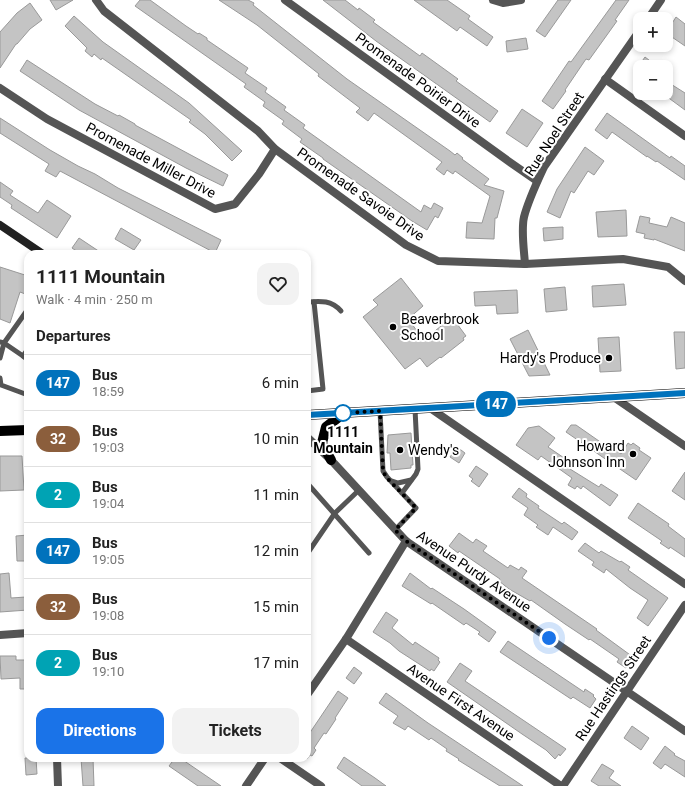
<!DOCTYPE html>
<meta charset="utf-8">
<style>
:root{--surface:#fff;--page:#f2f2f2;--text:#222;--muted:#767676;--line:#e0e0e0;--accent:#1a73e8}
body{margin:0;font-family:Roboto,sans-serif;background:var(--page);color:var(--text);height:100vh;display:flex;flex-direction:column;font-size:15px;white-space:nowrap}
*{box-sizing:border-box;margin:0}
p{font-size:13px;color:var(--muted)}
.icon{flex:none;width:22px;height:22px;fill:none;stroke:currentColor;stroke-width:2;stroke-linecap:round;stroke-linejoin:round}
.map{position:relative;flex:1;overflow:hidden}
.panel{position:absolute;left:24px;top:250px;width:287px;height:512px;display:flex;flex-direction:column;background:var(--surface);border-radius:12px;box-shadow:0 2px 6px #0003}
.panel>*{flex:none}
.badge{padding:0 8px;border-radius:13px;font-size:14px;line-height:26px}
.tools{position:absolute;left:633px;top:12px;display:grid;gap:8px}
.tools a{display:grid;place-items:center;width:40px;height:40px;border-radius:8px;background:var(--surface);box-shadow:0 2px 6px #0003;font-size:20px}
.you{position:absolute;width:20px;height:20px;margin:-10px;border:3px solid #fff;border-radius:50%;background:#1a73e8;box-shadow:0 0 0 6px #1a73e833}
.map>.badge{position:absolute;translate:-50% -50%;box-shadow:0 0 0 2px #fff}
h2{padding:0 12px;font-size:15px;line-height:36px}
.round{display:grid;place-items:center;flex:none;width:42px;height:42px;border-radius:12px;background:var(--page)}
.headline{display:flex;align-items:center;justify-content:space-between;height:68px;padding:0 12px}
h1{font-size:19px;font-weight:700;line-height:30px}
.button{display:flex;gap:8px;margin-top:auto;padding:8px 12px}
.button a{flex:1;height:46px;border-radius:12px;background:var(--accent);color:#fff;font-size:16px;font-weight:700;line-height:46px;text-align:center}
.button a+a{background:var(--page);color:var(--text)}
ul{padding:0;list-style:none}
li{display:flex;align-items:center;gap:12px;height:56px;padding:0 12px;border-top:1px solid var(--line)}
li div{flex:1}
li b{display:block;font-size:15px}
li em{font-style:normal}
li .badge{min-width:44px;font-weight:700;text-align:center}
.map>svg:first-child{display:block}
.building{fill:#c4c4c4;stroke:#999}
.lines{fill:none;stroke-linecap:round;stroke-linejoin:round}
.service{stroke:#555;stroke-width:5}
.minor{stroke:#555;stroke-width:8}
.tertiary{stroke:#555;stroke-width:8}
.secondary{stroke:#222;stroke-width:8}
.primary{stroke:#000;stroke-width:10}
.line-casing{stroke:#fff;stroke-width:9}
.line{stroke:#0072bc;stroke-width:6}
.walk{stroke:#000;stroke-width:4;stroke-dasharray:0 7.2}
.poi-dot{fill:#000;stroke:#fff;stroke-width:1.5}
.stop-dot{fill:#fff;stroke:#0072bc;stroke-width:2}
.labels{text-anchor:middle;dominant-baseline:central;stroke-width:4;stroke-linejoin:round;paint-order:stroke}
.street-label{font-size:14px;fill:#000;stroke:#fff}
.poi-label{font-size:14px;fill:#000;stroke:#fff;text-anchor:start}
.stop-label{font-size:14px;font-weight:bold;fill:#000;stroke:#fff}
</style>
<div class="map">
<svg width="685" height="786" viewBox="0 0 685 786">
<rect width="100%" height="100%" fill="#fff"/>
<g class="building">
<polygon points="50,0 73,0 56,10"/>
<polygon points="140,0 150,0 186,26 198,34 199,33 207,38 207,40 248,68 245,73 267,88 265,92 286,107 284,110 305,125 303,128 421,212 424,205 431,209 434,203 443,208 438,218 435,216 427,230 412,221 323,159 323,158 300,142 302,139 282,124 284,121 263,106 265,102 244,87 246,84 135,6"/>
<polygon points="219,0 248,0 254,3 253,5 347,79 450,151 455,155 457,153 463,158 462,159 489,179 484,185 504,191 497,218 495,218 494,239 466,238 467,222 482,223 490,196 455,171 453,174 447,170 444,175 436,169 442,162 374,113 368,121 356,112 360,108 318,76 319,74 257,25"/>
<polygon points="323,0 345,0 358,10 359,8 375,20 373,22 420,56 422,53 458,79 456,81 498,111 490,122 376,41"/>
<polygon points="414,0 447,0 470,16 468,19 493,37 487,46 460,27 457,31"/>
<polygon points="558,0 571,0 545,37 536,31"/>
<polygon points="616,0 629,0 615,20 617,21 589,60 586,59 565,90 566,91 553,109 542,101 569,61 571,62"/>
<polygon points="30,3 42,20 30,29 17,44 16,44 0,68 0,32 17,13"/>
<polygon points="74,16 103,42 189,103 242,151 232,161 205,134 189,122 191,120 102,58 101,60 94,54 92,57 85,51 87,48 65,26"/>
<polygon points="676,17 685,24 685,46 666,33"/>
<polygon points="526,38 528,49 507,52 506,41"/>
<polygon points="645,57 658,67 638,67"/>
<polygon points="27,60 95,104 118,116 119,115 135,124 135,125 228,175 223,186 186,168 79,110 20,71"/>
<polygon points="666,81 685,93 685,110 666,96"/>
<polygon points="522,109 543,123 527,147 506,133"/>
<polygon points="607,113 670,158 671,156 685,166 685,180 657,161 656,162 647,156 647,157 612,132 607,139 595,130"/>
<polygon points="0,118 50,150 78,166 95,174 118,188 221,240 215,253 60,171 56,177 45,171 49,164 0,133"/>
<polygon points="585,147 604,161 594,175 588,171 574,193 571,191 560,218 547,212 557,189"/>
<polygon points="0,182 13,191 10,195 38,213 47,200 71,216 57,238 11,208 12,205 0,197"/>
<polygon points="626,210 627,236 598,237 596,212"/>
<polygon points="640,216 650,218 649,223 667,227 671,217 685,223 685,251 654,239 654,240 644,238 645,234 636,232"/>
<polygon points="563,227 563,239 544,241 543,228"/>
<polygon points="121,228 141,240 134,250 115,239"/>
<polygon points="79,238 103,254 81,254 72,248"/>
<polygon points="0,267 28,276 28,295 20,292 10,323 0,319"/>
<polygon points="401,278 423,306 408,319 424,340 452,317 466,336 463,338 464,340 441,358 440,357 427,367 420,358 405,369 363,317 378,305 373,300"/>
<polygon points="624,284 626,305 593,307 592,286"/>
<polygon points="565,287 567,310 546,312 544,289"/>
<polygon points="517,290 518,313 497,314 496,305 475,306 474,292"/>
<polygon points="528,330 550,375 529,376 510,339"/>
<polygon points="674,332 685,332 685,368 676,369"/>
<polygon points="619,337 621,371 600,372 598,338"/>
<polygon points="571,425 576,425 609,448 610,446 621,454 628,443 631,445 633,443 640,448 639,450 651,458 636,480 566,432"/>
<polygon points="539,426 555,438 548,447 573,464 570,469 599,487 601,484 618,495 610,506 583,486 581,489 577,486 575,489 568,485 572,478 541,456 538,460 516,445 528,428"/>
<polygon points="411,433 413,465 411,465 411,468 391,470 390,453 387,453 388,435"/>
<polygon points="457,447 465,453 459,463 450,457"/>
<polygon points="0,456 22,456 24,490 0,491"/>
<polygon points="476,466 488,474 479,487 471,481 473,479 469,476"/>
<polygon points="685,472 685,500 672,491"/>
<polygon points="519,488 527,494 526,497 539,506 538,508 562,524 564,522 578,532 572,540 553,527 548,535 536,527 538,525 524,515 528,508 512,497"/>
<polygon points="638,503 669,524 668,526 685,539 685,557 670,547 669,549 660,543 662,541 628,518"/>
<polygon points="459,533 473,543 476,539 487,546 483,551 508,568 510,565 519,570 521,567 527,571 522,578 597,629 596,630 633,657 626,668 617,662 619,659 590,639 589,640 565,624 531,600 530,601 509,589 499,581 500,579 459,551 458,553 449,546"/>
<polygon points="28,535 28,557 25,557 25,561 17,561 16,536"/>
<polygon points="585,543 599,553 601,551 620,562 621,561 630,567 628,570 668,598 648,626 637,618 648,600 630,588 606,569 604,573 592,565 594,562 578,551"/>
<polygon points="9,573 11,598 26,597 26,600 28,600 28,610 0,612 0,574"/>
<polygon points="410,573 431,589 432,588 464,609 496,632 489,642 478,634 480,632 466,623 464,625 432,603 431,604 402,586"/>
<polygon points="386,612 398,620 392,628 413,645 415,642 439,658 438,660 440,662 434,671 431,669 430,671 399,651 390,643 373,632"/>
<polygon points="508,641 584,692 585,689 594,695 593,696 596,699 590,708 573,697 571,699 500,652"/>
<polygon points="0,656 16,656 16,660 28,660 28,689 20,689 20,678 1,679"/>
<polygon points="460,663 472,671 465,681 566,749 560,756 559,754 555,759 546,750 522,734 447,682"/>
<polygon points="354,667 362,673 354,684 346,678"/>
<polygon points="338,691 348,698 335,718 336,719 326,734 324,733 314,748 316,750 312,756 310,755 307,759 307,737"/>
<polygon points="386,693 428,723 523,786 500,786 458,760 459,759 446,751 447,749 431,738 429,740 408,726 405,730 393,723 398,716 379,703"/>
<polygon points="632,726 649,738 641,750 624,738"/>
<polygon points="665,746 675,754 674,755 685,761 685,777 665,764 661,769 653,763"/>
<polygon points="344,757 375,778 386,786 362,786 337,768"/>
<polygon points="25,758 36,758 37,774 26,775"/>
<polygon points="81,758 93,758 94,786 83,786"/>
<polygon points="175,758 180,758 221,786 198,786 169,766"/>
<polygon points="602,764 614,771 609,778 621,786 599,786 591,781"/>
</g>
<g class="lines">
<g class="service">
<path d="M307 302C321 301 331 300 341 311"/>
<polyline points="0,342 4,343 0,358"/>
<polyline points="28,349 23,356 28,360"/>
<polyline points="23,356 4,343 28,309"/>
<polyline points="0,378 1,385 28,395"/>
<polyline points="307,391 323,389 314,302"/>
<polyline points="380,411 383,471 387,477 416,508 395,530"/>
<polyline points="392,481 398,483 411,480"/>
<polyline points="307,483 369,553"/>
<polyline points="402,493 416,474 418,469 415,409"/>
<polyline points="307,554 335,513 358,491"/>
</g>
<g class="minor">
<polyline points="96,0 104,11 258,131 275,149 406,245 438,261 525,264 623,259 668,267 685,281"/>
<polyline points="285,0 511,163 537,181"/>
<polyline points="493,0 503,3 521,0"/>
<polyline points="648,19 661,0"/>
<polyline points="605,79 685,136"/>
<polyline points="0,88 47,119 215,209 235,204 259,174 275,149"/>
<path d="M525 264C524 250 521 230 524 217 528 201 537 182 544 167L640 30"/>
<polyline points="615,398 685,446"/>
<polyline points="430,408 685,584"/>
<polyline points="0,635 28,633"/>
<polyline points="346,639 561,786"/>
<polyline points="57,758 58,786"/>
<polyline points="280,758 321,786"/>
<polyline points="563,786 685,605"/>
</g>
<g class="tertiary">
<polyline points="307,437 331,460 406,541 685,731"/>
<polyline points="307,695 346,639 406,541"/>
<polyline points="246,786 265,758"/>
</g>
<polyline class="secondary" points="0,225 43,254"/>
<g class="primary">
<polyline points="307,415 685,393"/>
<polyline points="0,431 28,430"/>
<polyline points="331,460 322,443 326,427 344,413"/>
</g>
</g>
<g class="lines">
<defs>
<polyline id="line" points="307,415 685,393"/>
</defs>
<use href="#line" class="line-casing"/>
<use href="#line" class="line"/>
<polyline class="walk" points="343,413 380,411 383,471 386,477 416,508 395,530 406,541 549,638"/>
</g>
<g class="poi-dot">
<circle cx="393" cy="327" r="4"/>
<circle cx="609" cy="358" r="4"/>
<circle cx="400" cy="450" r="4"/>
<circle cx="633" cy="454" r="4"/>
</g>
<circle class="stop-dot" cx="343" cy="413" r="8"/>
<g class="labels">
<g class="street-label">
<text transform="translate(418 80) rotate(36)">Promenade Poirier Drive</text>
<text transform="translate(554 134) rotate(-57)">Rue Noel Street</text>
<text transform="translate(151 160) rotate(28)">Promenade Miller Drive</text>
<text transform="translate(361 194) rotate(35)">Promenade Savoie Drive</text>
<text transform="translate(474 571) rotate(34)">Avenue Purdy Avenue</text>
<text transform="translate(613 688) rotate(-56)">Rue Hastings Street</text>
<text transform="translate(461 702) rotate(34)">Avenue First Avenue</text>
</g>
<g class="poi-label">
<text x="401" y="319">Beaverbrook<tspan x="401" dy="16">School</tspan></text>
<text x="601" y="358" text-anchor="end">Hardy's Produce</text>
<text x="625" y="446" text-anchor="end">Howard<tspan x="625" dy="16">Johnson Inn</tspan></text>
<text x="408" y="450">Wendy's</text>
</g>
<g class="stop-label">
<text x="343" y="432">1111<tspan x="343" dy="16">Mountain</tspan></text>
</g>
</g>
</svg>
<div class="tools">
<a>+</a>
<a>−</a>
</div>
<div class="you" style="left:549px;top:638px"></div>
<b class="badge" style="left:496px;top:404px;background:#0072bc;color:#fff">147</b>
<section class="panel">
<div class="headline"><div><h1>1111 Mountain</h1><p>Walk · 4 min · 250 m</p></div><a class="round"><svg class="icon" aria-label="heart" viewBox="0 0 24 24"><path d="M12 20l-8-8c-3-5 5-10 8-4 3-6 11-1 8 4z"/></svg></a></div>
<h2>Departures</h2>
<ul>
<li><span class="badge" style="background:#0072bc;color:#fff">147</span><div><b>Bus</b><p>18:59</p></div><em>6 min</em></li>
<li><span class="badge" style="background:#8b5e3c;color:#fff">32</span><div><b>Bus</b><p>19:03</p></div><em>10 min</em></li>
<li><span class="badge" style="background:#00a3b4;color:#fff">2</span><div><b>Bus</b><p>19:04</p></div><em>11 min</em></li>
<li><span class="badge" style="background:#0072bc;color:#fff">147</span><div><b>Bus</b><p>19:05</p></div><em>12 min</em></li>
<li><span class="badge" style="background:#8b5e3c;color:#fff">32</span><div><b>Bus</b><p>19:08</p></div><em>15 min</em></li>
<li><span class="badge" style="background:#00a3b4;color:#fff">2</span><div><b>Bus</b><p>19:10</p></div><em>17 min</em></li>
</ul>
<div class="button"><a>Directions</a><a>Tickets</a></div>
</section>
</div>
